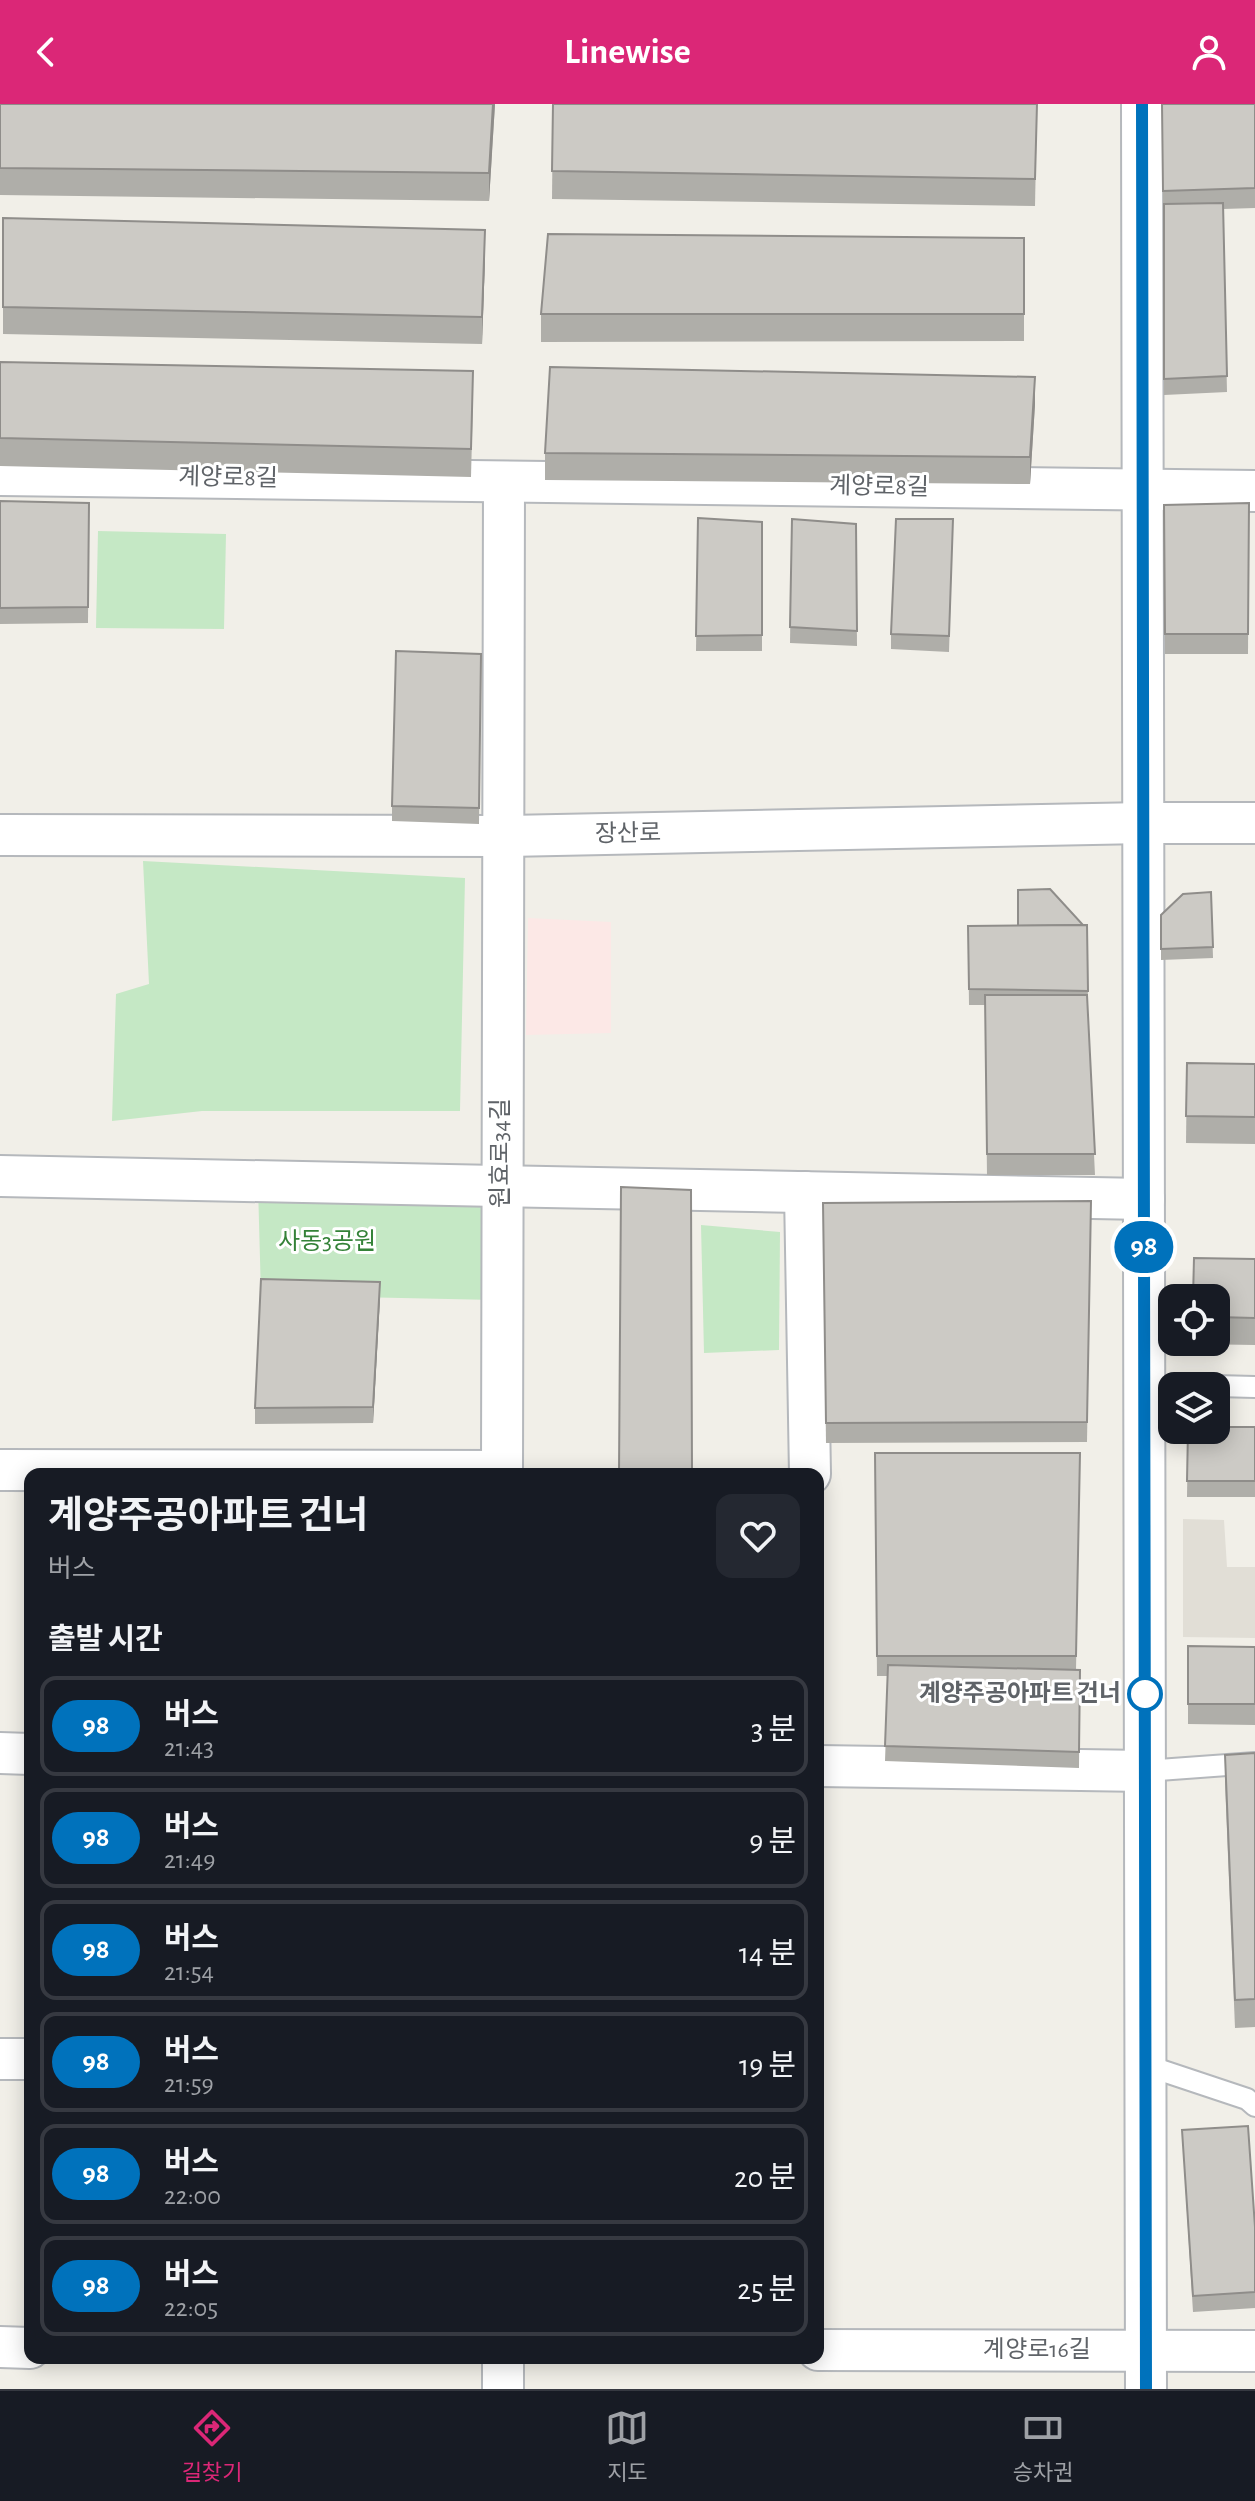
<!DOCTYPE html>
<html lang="ko">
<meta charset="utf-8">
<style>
:root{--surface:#171b24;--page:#242831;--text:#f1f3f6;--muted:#9ea1a6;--line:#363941;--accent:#db2777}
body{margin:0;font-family:"Alegreya Sans","Noto Sans KR",sans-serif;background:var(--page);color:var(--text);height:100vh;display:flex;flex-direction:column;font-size:30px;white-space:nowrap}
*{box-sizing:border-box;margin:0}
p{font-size:26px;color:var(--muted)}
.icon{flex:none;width:44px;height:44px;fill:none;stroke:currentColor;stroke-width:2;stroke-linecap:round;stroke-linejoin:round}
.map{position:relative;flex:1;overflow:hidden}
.drawer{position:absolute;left:24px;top:1364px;width:800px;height:896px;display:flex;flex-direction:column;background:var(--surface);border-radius:16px;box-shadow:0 4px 20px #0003}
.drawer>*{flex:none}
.badge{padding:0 16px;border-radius:26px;font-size:28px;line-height:52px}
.fabs{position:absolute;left:1158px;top:1180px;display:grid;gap:16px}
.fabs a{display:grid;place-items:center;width:72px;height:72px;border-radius:16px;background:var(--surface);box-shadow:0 4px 20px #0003;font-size:40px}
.map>.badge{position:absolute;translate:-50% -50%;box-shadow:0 0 0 4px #fff}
h2{padding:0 24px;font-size:30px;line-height:72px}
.round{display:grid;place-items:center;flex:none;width:84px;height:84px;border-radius:16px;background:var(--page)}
.head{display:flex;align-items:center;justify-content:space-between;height:136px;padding:0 24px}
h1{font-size:38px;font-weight:700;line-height:60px}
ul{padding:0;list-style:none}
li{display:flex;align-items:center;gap:24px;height:100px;margin:0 16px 12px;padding:0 8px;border:4px solid var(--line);border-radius:16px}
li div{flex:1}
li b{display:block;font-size:30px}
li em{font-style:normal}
li .badge{min-width:88px;font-weight:700;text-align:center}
header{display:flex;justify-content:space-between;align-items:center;height:104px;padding:0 24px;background:var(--accent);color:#fff;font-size:36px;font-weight:700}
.menu{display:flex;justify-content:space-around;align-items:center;height:112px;border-top:2px solid var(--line);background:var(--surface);font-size:22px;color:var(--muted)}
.menu a{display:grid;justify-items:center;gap:4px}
.menu .on{color:var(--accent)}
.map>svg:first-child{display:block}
.education{fill:#e1ded6}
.medical{fill:#fce8e6}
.green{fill:#c5e8c5}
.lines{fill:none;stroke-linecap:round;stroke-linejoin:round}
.lane-casing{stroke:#b5b8bc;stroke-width:24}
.street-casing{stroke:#b5b8bc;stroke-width:44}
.lane{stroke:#fff;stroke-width:20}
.street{stroke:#fff;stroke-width:40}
.wall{fill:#afaea9}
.shaded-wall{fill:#8f8d8a}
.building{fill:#cccac5;stroke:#8f8d8a;stroke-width:2}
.line-casing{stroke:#fff;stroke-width:18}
.line{stroke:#0072bc;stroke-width:12}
.stop-dot{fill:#fff;stroke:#0072bc;stroke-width:4}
.labels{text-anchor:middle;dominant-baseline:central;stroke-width:6;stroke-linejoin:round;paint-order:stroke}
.street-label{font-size:24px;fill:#5f6368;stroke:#fff}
.park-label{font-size:24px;fill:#348238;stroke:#fff}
.stop-label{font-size:24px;font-weight:bold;fill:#5f6368;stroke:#fff;text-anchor:end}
</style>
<header><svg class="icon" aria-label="back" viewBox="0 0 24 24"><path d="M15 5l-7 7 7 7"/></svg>Linewise<svg class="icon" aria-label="person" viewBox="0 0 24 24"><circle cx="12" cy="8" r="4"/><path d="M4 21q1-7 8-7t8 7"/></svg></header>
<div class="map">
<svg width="1255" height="2285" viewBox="0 0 1255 2285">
<rect width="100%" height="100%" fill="#f1efe8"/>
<polygon class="education" points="1183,1415 1224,1416 1227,1463 1255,1463 1255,1534 1183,1533"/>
<polygon class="medical" points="528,814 611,818 611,929 526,931"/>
<g class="green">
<polygon points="98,427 226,430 224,525 96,524"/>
<polygon points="143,757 465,774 460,1007 202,1007 112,1017 116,890 149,880"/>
<polygon points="258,1082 481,1088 495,1196 261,1191"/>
<polygon points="701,1121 780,1128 779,1246 704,1249"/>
</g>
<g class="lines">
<defs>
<g id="lane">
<polyline points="1216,1282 1255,1283"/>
<polyline points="1145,1667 1255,1659"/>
<polyline points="1145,1961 1247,1995 1255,2002"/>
</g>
<g id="street">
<polyline points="1142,0 1146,2285"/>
<polyline points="0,371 1255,387"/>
<polyline points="0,731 503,732 1144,719 1255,719"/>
<polyline points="0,1072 1144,1095"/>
<polyline points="805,1088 810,1370"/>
<polyline points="0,1366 502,1367"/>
<polyline points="502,1370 504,378"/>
<polyline points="0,1649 30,1650"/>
<polyline points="818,1662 1145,1667"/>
<polyline points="0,1955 30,1955"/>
<polyline points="0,2243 30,2244"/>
<polyline points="818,2246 1255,2247"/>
<polyline points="503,2254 503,2285"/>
</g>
</defs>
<use href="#lane" class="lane-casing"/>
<use href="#street" class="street-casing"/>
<use href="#lane" class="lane"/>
<use href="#street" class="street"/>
</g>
<g class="wall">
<polygon points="0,0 495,0 489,97 0,91"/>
<polygon points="553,0 1037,0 1035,102 552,95"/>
<polygon points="1162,0 1255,0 1255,104 1223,105 1227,288 1164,291 1164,107 1163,107"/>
<polygon points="3,114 485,154 482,240 3,230"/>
<polygon points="1024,134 1024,237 541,238 541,210"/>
<polygon points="0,258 473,294 471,373 0,362"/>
<polygon points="1035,300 1030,380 545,376 545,349"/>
<polygon points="0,397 89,399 88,519 0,520"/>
<polygon points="1249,399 1248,550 1165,550 1164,401"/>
<polygon points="698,414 762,418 762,547 696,547"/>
<polygon points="792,415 856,420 857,542 790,539"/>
<polygon points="953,415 949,548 891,545 891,530"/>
<polygon points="481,550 479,720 392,717 392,702"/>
<polygon points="1211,788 1213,854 1161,856 1161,811"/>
<polygon points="968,822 1088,887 1087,902 1095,1071 987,1071 985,901 969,901"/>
<polygon points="1187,959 1255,960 1255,1040 1186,1039"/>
<polygon points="1091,1097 1087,1338 826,1339 823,1099"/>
<polygon points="1255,1155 1255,1241 1193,1240 1193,1238 1216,1238 1216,1194"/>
<polygon points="380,1193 373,1319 255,1320 255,1304"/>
<polygon points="1255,1323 1255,1393 1187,1393 1188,1326"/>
<polygon points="875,1349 1080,1349 1076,1566 1080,1566 1079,1664 885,1657 888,1572 877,1572"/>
<polygon points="1188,1542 1255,1543 1255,1621 1188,1620"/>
<polygon points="1255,1649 1255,1923 1235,1924 1225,1678 1225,1651"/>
<polygon points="1182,2026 1255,2123 1255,2204 1193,2208"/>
</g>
<g class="shaded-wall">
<polygon points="493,0 495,0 489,97 489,69"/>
<polygon points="485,126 485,154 482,240 482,213"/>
<polygon points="1035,273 1035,300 1030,380 1030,353"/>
<polygon points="380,1178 380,1193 373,1319 373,1303"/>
</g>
<g class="building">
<polygon points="0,0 493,0 489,69 0,64"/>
<polygon points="553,0 1037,0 1035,75 552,67"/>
<polygon points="1162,0 1255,0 1255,84 1163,87"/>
<polygon points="1223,99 1227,272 1164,275 1164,100"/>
<polygon points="3,114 485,126 482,213 3,203"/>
<polygon points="548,130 1024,134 1024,210 541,210"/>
<polygon points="0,258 473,267 471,345 0,334"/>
<polygon points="550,263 1035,273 1030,353 545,349"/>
<polygon points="0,397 89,399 88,503 0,504"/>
<polygon points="1249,399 1248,530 1165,530 1164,401"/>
<polygon points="698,414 762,418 762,531 696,532"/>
<polygon points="792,415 856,420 857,527 790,523"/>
<polygon points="896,415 953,415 949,532 891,530"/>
<polygon points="396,547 481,550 479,704 392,702"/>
<polygon points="1050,785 1083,821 1018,822 1018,786"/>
<polygon points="1211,788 1213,843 1161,845 1161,811 1183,790"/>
<polygon points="1087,821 1088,887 969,885 968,822"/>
<polygon points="985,891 1087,891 1095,1050 987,1050"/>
<polygon points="1187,959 1255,960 1255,1013 1186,1012"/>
<polygon points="621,1083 691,1086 692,1370 619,1370"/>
<polygon points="1091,1097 1087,1318 826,1319 823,1099"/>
<polygon points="1194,1154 1255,1155 1255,1214 1216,1213 1216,1194 1193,1194"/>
<polygon points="261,1175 380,1178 373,1303 255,1304"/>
<polygon points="1216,1323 1255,1323 1255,1377 1187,1377 1188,1326 1216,1326"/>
<polygon points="875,1349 1080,1349 1076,1552 877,1552"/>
<polygon points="1188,1542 1255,1543 1255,1600 1188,1600"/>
<polygon points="888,1561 1080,1566 1079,1648 885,1642"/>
<polygon points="1255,1649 1255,1895 1235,1896 1225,1651"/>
<polygon points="1248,2022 1255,2123 1255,2188 1193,2192 1182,2026"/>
</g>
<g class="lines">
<defs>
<polyline id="line" points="1142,0 1146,2285"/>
</defs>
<use href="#line" class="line-casing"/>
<use href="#line" class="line"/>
</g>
<circle class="stop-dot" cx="1145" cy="1590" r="16"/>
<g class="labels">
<g class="street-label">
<text transform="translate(228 374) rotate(1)">계양로8길</text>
<text transform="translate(879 383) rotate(1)">계양로8길</text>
<text transform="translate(628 730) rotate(-1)">장산로</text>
<text transform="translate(501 1049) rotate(-90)">원효로34길</text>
<text x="1037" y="2246">계양로16길</text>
</g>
<g class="park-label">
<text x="327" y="1138">사동3공원</text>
</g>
<g class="stop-label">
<text x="1121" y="1590">계양주공아파트 건너</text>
</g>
</g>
</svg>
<div class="fabs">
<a><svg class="icon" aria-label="locate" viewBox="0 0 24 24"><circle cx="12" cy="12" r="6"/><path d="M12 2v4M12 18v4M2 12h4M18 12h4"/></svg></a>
<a><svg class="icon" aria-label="layers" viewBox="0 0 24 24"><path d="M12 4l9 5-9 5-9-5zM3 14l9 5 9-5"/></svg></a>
</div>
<b class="badge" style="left:1144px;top:1143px;background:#0072bc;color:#fff">98</b>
<section class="drawer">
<div class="head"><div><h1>계양주공아파트 건너</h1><p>버스</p></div><a class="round"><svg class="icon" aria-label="heart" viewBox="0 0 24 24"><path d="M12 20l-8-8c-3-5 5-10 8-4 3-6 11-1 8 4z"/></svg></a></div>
<h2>출발 시간</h2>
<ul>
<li><span class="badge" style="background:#0072bc;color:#fff">98</span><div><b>버스</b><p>21:43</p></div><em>3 분</em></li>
<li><span class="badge" style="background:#0072bc;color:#fff">98</span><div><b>버스</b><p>21:49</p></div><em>9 분</em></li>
<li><span class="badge" style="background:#0072bc;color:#fff">98</span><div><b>버스</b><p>21:54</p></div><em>14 분</em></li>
<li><span class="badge" style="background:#0072bc;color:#fff">98</span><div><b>버스</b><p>21:59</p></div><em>19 분</em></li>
<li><span class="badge" style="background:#0072bc;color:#fff">98</span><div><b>버스</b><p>22:00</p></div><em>20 분</em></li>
<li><span class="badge" style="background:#0072bc;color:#fff">98</span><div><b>버스</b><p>22:05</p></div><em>25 분</em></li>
</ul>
</section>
</div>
<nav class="menu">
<a class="on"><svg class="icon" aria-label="directions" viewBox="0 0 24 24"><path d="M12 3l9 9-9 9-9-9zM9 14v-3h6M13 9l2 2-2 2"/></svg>길찾기</a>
<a><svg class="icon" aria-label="map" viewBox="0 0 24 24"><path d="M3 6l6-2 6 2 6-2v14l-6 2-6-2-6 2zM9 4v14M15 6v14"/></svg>지도</a>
<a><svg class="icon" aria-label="tickets" viewBox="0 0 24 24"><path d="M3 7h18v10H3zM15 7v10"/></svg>승차권</a>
</nav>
